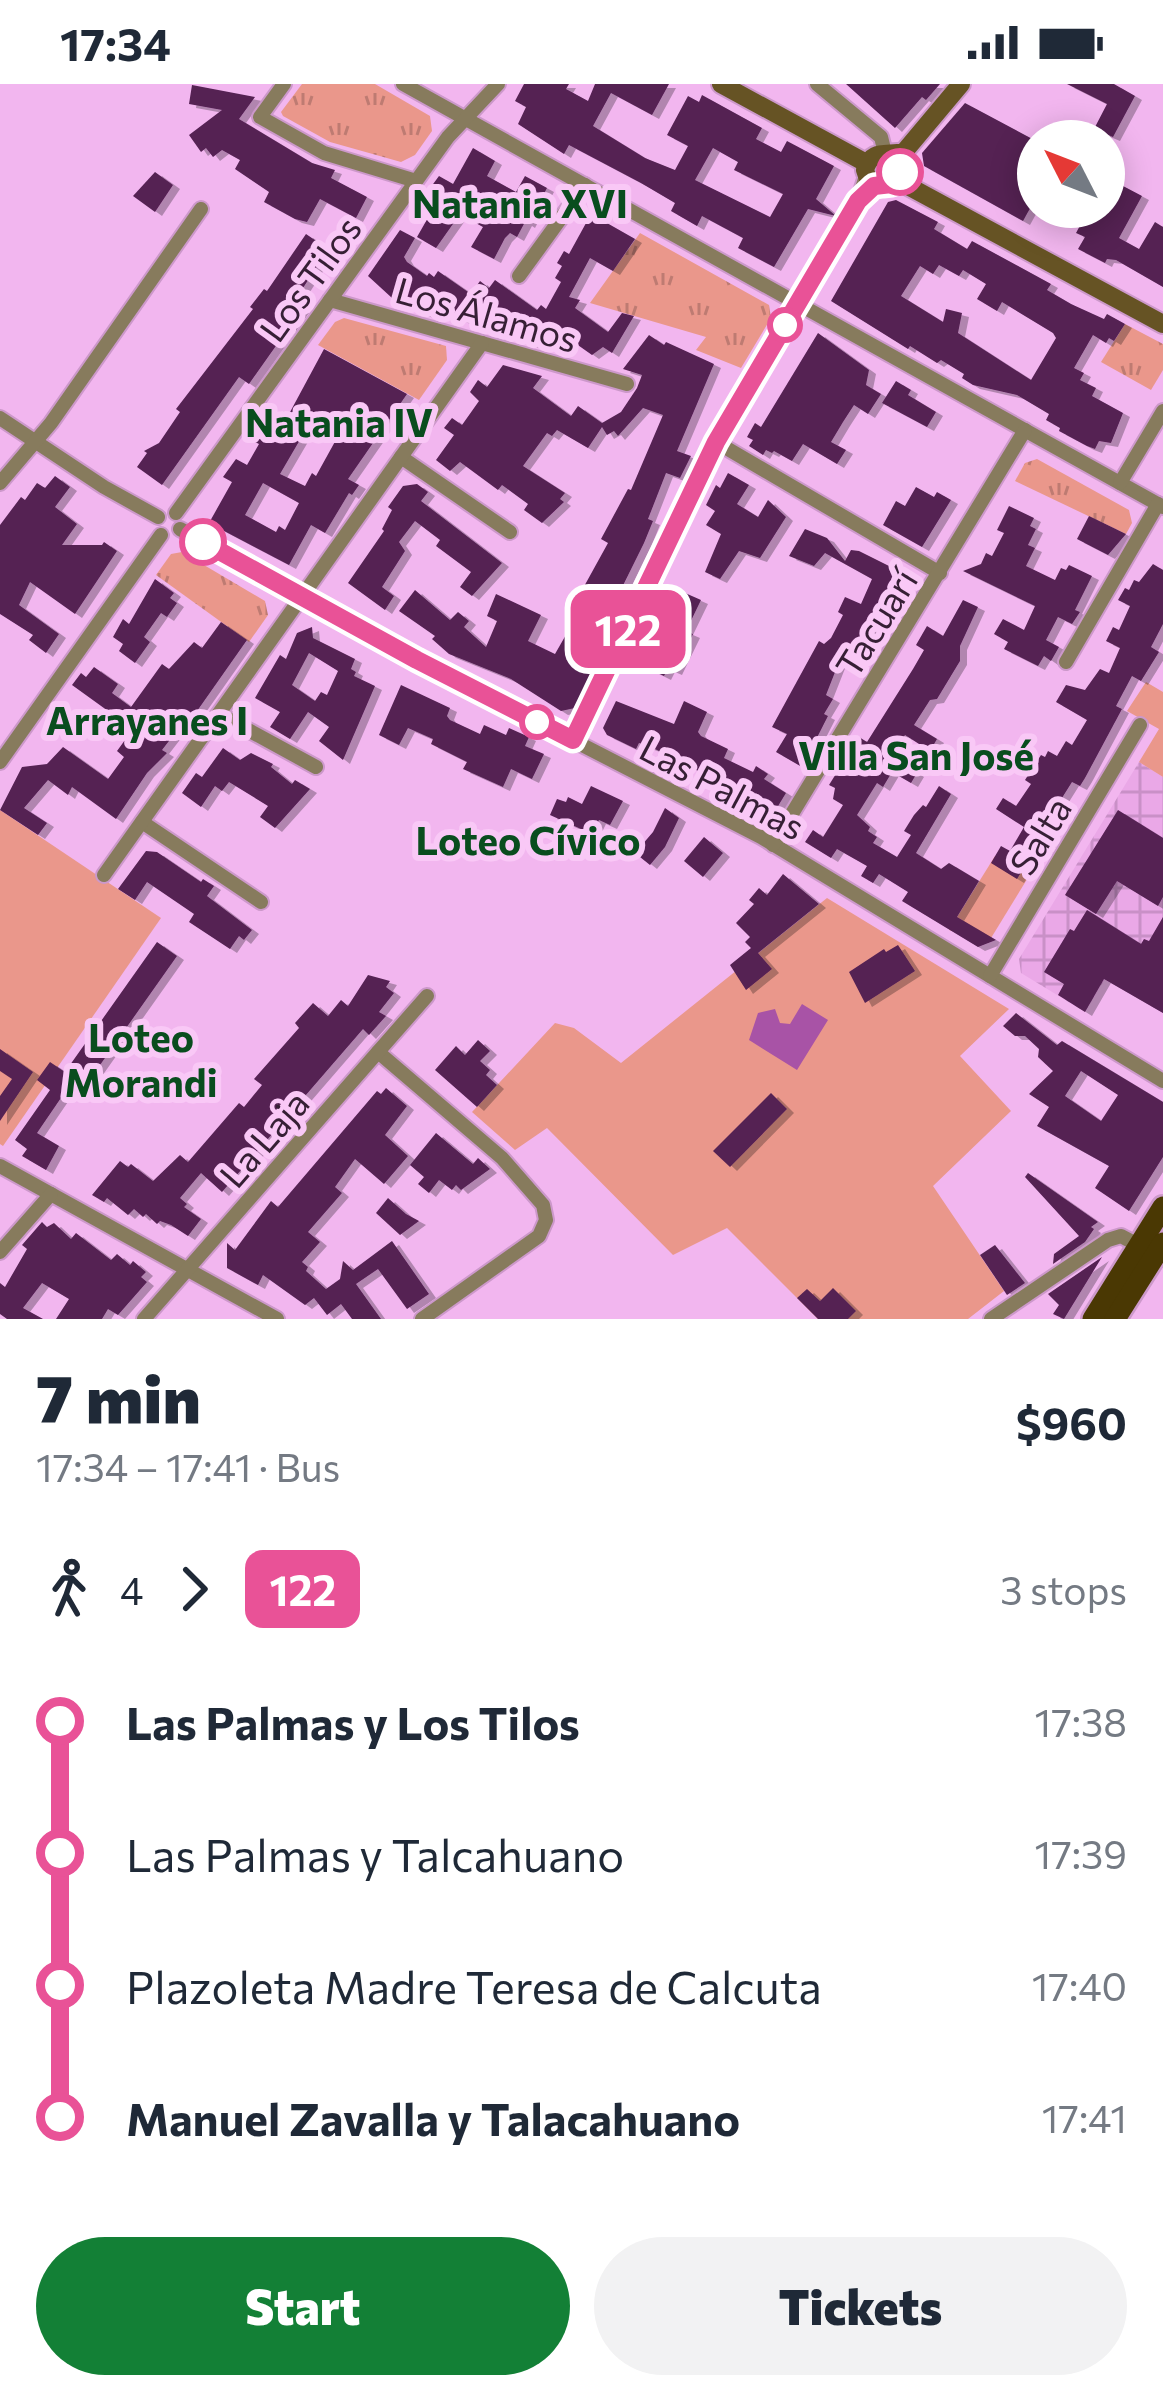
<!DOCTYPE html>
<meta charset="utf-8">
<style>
:root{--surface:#fff;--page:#f2f2f3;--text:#1f2937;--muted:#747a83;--accent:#138036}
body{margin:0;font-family:Commissioner,sans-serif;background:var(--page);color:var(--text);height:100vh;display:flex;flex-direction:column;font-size:45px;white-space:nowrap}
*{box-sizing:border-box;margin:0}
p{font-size:39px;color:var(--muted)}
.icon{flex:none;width:66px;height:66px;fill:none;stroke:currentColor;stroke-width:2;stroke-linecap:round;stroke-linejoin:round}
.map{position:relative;height:1235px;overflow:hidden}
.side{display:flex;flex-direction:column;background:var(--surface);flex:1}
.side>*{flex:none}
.badge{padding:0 24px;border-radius:18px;font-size:42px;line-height:78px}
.needle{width:78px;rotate:312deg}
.controls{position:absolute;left:1017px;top:36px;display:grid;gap:24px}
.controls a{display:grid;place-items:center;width:108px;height:108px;border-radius:50%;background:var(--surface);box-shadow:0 6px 30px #0003;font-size:60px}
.map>.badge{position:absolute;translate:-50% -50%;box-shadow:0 0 0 6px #fff}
.legs{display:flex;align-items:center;gap:18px;height:132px;padding:0 36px;font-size:39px}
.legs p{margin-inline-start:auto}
.head{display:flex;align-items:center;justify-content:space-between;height:204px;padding:0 36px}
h1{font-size:66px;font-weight:800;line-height:90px}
.primary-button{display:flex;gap:24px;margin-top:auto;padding:24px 36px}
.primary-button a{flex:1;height:138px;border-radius:72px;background:var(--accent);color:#fff;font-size:48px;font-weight:800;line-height:138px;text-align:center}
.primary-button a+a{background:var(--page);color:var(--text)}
ul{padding:0 36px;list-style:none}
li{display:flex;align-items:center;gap:42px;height:132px;font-size:45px}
li i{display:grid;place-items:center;width:18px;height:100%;margin:0 15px;background:currentColor}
li i::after{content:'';width:30px;height:30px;margin:-15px;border:9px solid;border-radius:50%;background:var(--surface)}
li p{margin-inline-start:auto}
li:first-child i{background:linear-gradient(#0000 50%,currentColor 0)}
li:last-child i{background:linear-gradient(currentColor 50%,#0000 0)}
.status{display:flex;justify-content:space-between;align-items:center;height:84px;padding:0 60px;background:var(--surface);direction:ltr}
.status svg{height:33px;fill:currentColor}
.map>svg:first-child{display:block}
.industrial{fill:url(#industrial-grid)}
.grass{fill:url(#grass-tufts)}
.pitch{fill:#ea978b}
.water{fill:#a853a6}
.building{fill:#542153;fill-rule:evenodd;filter:url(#shadow)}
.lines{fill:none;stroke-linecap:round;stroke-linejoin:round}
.street-casing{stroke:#cc98ca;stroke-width:18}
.secondary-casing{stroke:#cc98ca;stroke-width:22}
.primary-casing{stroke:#cc98ca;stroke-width:26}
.street{stroke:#877b5d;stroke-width:14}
.secondary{stroke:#665324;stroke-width:18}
.primary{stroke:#4a3803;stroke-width:21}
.line-1-casing{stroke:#fff;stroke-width:27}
.line-1{stroke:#e95297;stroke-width:18}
.stop-1-dot{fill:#fff;stroke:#e95297;stroke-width:6}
.labels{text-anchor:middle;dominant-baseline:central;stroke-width:12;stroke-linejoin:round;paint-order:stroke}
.street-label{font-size:36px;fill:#361f35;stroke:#f9c8f6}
.neighbourhood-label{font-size:39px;font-weight:bold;fill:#094d1e;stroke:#f9c8f6}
</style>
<div class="status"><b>17:34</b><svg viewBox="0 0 49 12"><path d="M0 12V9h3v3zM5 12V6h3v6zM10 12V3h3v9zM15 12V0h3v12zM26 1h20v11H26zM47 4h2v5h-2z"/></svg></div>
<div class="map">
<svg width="1163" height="1235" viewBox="0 0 1163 1235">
<defs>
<pattern id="industrial-grid" width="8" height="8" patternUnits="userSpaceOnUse" patternTransform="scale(3)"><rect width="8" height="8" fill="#eaa8e7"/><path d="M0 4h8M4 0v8" fill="none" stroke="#c990c7"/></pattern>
<pattern id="grass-tufts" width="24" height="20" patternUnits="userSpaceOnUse" patternTransform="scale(3)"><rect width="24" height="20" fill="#ea978b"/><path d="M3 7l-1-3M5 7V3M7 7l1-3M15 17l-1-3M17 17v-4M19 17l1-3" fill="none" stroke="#be7b72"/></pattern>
<filter id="shadow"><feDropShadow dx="7" dy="4" stdDeviation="0" flood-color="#0004"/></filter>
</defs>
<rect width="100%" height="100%" fill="#f2b6ef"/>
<polygon class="industrial" points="1139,678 1163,693 1163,929 1105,895 1085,928 1021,889 1019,875"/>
<g class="grass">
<polygon points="302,0 375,0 430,32 432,47 415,71 401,78 330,58 283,32 281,28"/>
<polygon points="640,149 769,221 771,234 741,284 696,266 706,253 590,219"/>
<polygon points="344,234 446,262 447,276 419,316 318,261 335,238"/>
<polygon points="1125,240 1163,260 1163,286 1151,306 1101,278"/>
<polygon points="1037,375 1129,426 1132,439 1126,450 1015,397 1025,379"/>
<polygon points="182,468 265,517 268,531 249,558 156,491 171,470"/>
</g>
<g class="pitch">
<polygon points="1146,598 1163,608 1163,693 1139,678 1159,645 1127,627"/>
<polygon points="0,726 161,834 3,1062 0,1060"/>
<polygon points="995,772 1029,792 988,859 949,846"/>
<polygon points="827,814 1009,925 960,972 1011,1027 933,1102 1004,1207 968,1235 818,1235 727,1144 673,1171 547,1044 515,1066 472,1028 555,939 574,944 621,979"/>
</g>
<polygon class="water" points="802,920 828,936 797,986 749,956 758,929 775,925 780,939 790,940"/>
<g class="building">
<path d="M524 0H569L566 5 588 17 595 0H669L652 31 611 9 593 42 645 74 675 86 688 62 667 51 688 12 699 18 702 11 762 44 756 55 781 68 787 57 834 82 816 115 836 132 808 125 774 183 738 164 743 154 702 132 697 142 671 127 675 119 641 99 569 61 564 70 518 40 526 23 515 17ZM713 64 738 78 734 86 783 110 770 133 695 96Z"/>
<polygon points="846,0 940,0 926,16 922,13 895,44"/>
<polygon points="1067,0 1114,0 1135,12 1113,53 1094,45 1107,20"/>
<polygon points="192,1 255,13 239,35 312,79 335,86 331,94 367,113 356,134 320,115 307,138 295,135 264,118 269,108 235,85 240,76 222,66 213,73 206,64 201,68 189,51 222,26 189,20"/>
<polygon points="965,19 1038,58 1038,110 1023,137 924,82 922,69"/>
<polygon points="473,64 495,77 487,92 516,108 525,92 547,104 528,140 525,138 517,153 510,149 505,154 494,175 471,163 483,143 460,130 436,164 417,153 437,118 425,111 439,92 453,100"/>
<polygon points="155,88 173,101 155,128 133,112"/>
<polygon points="1104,92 1142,112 1119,154 1139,165 1155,138 1163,143 1163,203 1116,176 1107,175 1105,179 1078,165 1085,153 1076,149 1090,123 1104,123"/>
<path d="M896 116 938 138 934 145 967 165 972 157 1051 200 1047 206 1071 220 1104 235 1107 230 1125 240 1114 257 1109 254 1106 259 1093 251 1074 284 1084 289 1080 296 1096 304 1092 312 1123 329 1111 359 1099 357 1095 365 1087 362 1059 347 1060 344 1046 336 1049 330 1017 311 973 301 962 294 964 290 941 276 937 279 910 262 908 265 831 217 888 118ZM939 181 959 192 963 186 986 200 977 215 997 227 1002 218 1053 249 1056 254 1031 296 958 249 962 229 946 225 943 238 901 212 920 182 933 190Z"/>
<polygon points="591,130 635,155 613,187 590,174 569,213 580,216 575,224 608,248 622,229 634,232 612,269 603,263 592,271 558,247 546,264 511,254 482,234 479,239 467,231 463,236 441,224 435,232 420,228 402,215 392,214 368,192 400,146 415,154 404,173 407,178 427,192 429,189 434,193 438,187 471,210 480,197 489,204 495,196 537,226 541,221 546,225 561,198 555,194 562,182 557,179 564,167 569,170"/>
<polygon points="306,150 328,165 294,218 302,225 249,300 239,293 162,401 137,383 147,369 144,367 159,359 180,328 176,325 253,225 250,223 264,205 267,207"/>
<polygon points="818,249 869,286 866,301 881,310 868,330 854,321 843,338 831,358 846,366 837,380 803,360 792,377 774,367 772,369 766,366 763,371 749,362 753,356 747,353 755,339 761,343"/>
<polygon points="649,251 664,261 666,258 714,280 677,367 691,372 680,394 666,389 648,435 653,437 644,459 593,562 601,566 575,624 561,627 511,595 449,570 432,555 435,552 399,527 415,506 450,536 458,528 469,537 464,543 486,563 497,537 487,532 496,510 541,531 528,557 555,570 583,521 576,517 608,459 601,455 628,405 631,406 663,331 643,324 618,352 614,347 607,351 602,343 588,364 557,346 552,352 547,349 523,382 565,409 560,415 564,418 542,439 524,426 528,420 502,401 498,406 460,378 450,387 436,376 454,351 444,344 452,334 462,341 479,317 470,308 478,296 487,303 503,281 542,292 533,304 571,332 578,322 602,339 621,328 637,304 642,291 623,285"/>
<path d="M324 265 407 310 348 395 359 401 352 411 349 409 325 449 311 441 289 481 209 439 232 398 223 393 236 375 247 381 259 360 253 357 258 345 268 351 284 327 289 330ZM308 342 337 354 316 392 312 389 305 402 280 390ZM263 399 299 419 285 446 279 442 276 448 245 431Z"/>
<polygon points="896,297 911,306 908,311 936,328 927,343 882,319"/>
<polygon points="728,389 749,401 737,420 758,433 768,416 786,433 760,474 739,467 720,495 705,488 721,450 706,441 715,427 706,421 716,401 720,404"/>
<polygon points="55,392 70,403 55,423 77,440 62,461 102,461 104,458 117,467 75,530 30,498 19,521 59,550 46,569 29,556 33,551 0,530 0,441 21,413 25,416 37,399 45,404"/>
<polygon points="417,400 428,408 421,417 502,479 472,512 460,503 471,488 436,462 440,456 415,437 399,458 405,467 382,503 394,512 385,526 348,499 384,447 382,445 392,426 388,423 403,402"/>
<polygon points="916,403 934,413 937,408 951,416 922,463 883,441 896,417 905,422"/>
<polygon points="1009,422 1034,434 1030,442 1036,445 1028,461 1035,464 1026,482 1055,496 1061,484 1066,486 1069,481 1092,492 1075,526 1080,528 1072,540 1058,533 1046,556 1059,563 1051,577 1044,572 1038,582 1004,565 1008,558 994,550 1003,535 1024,546 1035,522 963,487 981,480 986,469 992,472 1004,449 997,446"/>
<polygon points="1089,432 1126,450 1108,471 1077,455"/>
<polygon points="805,445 827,454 845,477 851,466 859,467 899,487 890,504 895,506 890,519 859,574 856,573 850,583 839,578 826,611 833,615 824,630 828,632 802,683 776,668 787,650 772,643 819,557 824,560 831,554 843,531 838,528 845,513 861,520 872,495 825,469 814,482 789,472"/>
<polygon points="1153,480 1163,486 1163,540 1151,563 1159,568 1141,597 1132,592 1116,622 1122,625 1085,694 1080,702 1072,698 1050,733 1055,735 1047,748 1053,752 1042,770 1035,766 1017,795 991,779 1001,762 1010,767 1024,743 996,725 1003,714 1016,722 1031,700 1025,696 1041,671 1045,673 1048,667 1057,672 1066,657 1072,661 1087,636 1056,618 1066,601 1085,606 1100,585 1109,589 1120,564 1106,557 1113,543 1119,546 1130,522 1118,516 1125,504 1129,506 1134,496 1139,498"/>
<polygon points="155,495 174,509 170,514 177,519 167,533 161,529 144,553 150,558 135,579 119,567 123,560 113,553 123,535 129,540"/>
<polygon points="676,505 701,516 686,547 693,550 675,587 668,584 664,592 642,581"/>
<polygon points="963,516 978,523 960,562 960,577 937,615 930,616 914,641 937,655 930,667 905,651 892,673 917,689 911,699 892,688 883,703 877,699 857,731 870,743 868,747 877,753 873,759 897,773 911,751 904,747 914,731 923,721 926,723 939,702 951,710 916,769 941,785 949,779 979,797 957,833 996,856 978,863 902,817 908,808 879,790 873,799 861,792 867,782 837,765 831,774 805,758 813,746 823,753 843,721 833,715 835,704 829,701 859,653 867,658 913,585 924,566 916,561 927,542 943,552"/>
<polygon points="221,538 247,556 183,647 179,644 162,666 167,669 147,689 116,735 72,703 68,711 48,696 24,724 47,739 38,751 0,726 22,683 47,680 63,663 108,695 124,673 117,667 133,645 72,601 81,589 86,593 94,583 118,600 112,609 131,623 162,580 169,585 194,558 202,564"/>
<path d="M312 543 313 554 355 575 351 585 356 588 354 592 375 602 343 676 319 657 329 643 308 628 290 655 270 643 280 628 255 614 280 571 286 575 297 549ZM309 569 338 587 327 611 321 608 315 617 292 601Z"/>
<polygon points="401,601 450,624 447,632 450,636 480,650 484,641 506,651 509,644 529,653 525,662 544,670 532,695 511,685 503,703 463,685 467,678 431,660 433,655 408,644 399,661 379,651"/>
<polygon points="616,617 674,640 684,617 707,628 698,648 701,652 728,665 724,674 753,688 756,682 768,690 764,695 786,709 775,727 761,732 746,723 752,714 653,664 639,659 636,665 607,651 603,644"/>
<polygon points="223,664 240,676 251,669 273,680 271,683 292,700 295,696 310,705 275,744 260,733 268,722 229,698 222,707 215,702 201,723 182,709 196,689 202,693"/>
<polygon points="591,702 623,717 610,741 599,736 592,750 550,731 557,715 566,718 568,713 582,720"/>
<polygon points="665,724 679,734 665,763 650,781 635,769 653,748"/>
<polygon points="1118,726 1163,754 1163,813 1158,822 1117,797 1096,830 1065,811"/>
<polygon points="704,753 723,769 703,793 684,777"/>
<polygon points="146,767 157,768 201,798 203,795 214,802 207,812 252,846 244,856 239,852 230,865 189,838 194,830 147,798 135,816 118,805"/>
<polygon points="783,790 819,820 758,869 772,885 746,906 730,881 751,864 745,858 750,853 736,839 754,820 749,816 759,804 767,811"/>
<polygon points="1087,826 1141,860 1144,855 1149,857 1163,833 1163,929 1104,895 1085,928 1058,911 1064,900 1044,888 1070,845 1074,847"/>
<polygon points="157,858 177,872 76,1015 65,1008 37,1049 59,1062 46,1086 22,1072 27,1065 15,1056 50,1006 37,996 50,978 65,988"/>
<polygon points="898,861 915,887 865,919 849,888 884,865 886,868"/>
<polygon points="368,891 390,897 386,903 394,909 379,928 386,932 369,951 363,945 222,1108 201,1089 180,1114 187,1120 184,1123 201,1135 188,1152 171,1141 160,1137 157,1140 146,1130 143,1133 134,1125 128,1131 107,1114 104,1118 92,1111 120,1077 128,1083 131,1080 153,1097 180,1071 188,1078 239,1019 244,1023 262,1001 254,995 299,944 295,939 313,919 328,932 341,916 348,922"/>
<path d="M1016 929 1057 961 1062 957 1163 1018V1073L1129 1127 1095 1104 1109 1082 1037 1042 1049 1023 1029 1010 1053 987 1038 973 1039 965 1025 952H1015L1003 942ZM1081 987 1118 1011 1101 1037 1065 1012Z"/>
<polygon points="478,956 490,967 480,977 490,986 486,991 497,1001 477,1023 435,986 456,962 465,971"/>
<polygon points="0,965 33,988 0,1037 0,1012 12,995 0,987"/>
<polygon points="386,1004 407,1022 385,1051 408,1072 384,1100 355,1075 335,1103 342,1109 308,1148 320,1158 302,1178 308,1183 306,1187 326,1205 340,1195 343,1177 353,1186 392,1157 429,1210 407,1225 378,1185 356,1200 381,1235 352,1235 341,1220 327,1231 314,1214 305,1221 263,1191 258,1201 227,1184 227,1159 235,1166 271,1117 278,1123 377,1007 381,1010"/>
<polygon points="771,1009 787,1025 730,1083 713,1067"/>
<polygon points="436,1049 473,1080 478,1074 490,1085 461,1106 456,1101 452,1106 439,1096 429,1109 418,1100 424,1093 410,1081"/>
<polygon points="1028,1089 1098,1138 1091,1143 1094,1145 1085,1158 1053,1180 1054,1170 1079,1152 1025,1093"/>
<polygon points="388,1114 406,1130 419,1137 400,1151 376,1129"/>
<polygon points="42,1138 47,1143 54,1139 71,1155 76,1149 111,1176 117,1170 130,1181 133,1177 146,1188 141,1193 147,1198 118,1231 108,1225 102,1235 56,1235 69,1215 42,1199 23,1224 43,1235 7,1235 0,1230 0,1199 5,1203 27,1165 22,1161"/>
<polygon points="995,1161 1025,1199 1007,1211 980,1171"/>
<polygon points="1102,1173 1064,1235 1053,1230 1059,1221 1048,1210"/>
<polygon points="833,1204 856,1227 848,1235 818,1235 797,1214 807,1205 820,1217"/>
</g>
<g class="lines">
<defs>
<g id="street">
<polyline points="284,0 260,33 324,69 416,97"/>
<polyline points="403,0 1163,423"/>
<polyline points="817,0 881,53 885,69"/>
<polyline points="519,192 585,101"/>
<polyline points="330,216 627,300"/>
<polyline points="0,334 104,403 158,433"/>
<polyline points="716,358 940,489"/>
<polyline points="401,373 510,448"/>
<polyline points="0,399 51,339 201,125"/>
<polyline points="1120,399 1163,327"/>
<polyline points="176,429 448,53 498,0"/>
<polyline points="180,445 417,576 761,753 1163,997"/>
<polyline points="1066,578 1158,420"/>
<polyline points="219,630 316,683"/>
<polyline points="573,656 716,358 858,117 866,92"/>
<polyline points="0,678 161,451"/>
<polyline points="142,738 261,818"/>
<polyline points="773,761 1025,346"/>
<polyline points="104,791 482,259"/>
<polyline points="990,892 1140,641"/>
<polyline points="378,968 502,1074 543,1121 546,1136 539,1152 422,1235"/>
<polyline points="0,1082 277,1235"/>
<polyline points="0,1168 51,1110"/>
<polyline points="144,1235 427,912"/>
<polyline points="991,1235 1108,1156 1121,1152 1138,1161"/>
</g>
<g id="secondary">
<polyline points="721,0 866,79"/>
<path d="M904 68C887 72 871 64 865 86L869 98 880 104 897 96 904 68 961 0"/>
<polyline points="897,96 1163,240"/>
</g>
<g id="primary">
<polyline points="1093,1235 1163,1123"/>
<polyline points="1115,1235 1163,1159"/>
</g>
</defs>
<use href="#street" class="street-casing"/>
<use href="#secondary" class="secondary-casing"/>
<use href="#primary" class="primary-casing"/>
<use href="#street" class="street"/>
<use href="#secondary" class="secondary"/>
<use href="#primary" class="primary"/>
</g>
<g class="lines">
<defs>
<polyline id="line-1" points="203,458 417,576 573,656 716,358 858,117 874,102 892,100 900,88"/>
</defs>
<use href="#line-1" class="line-1-casing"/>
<use href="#line-1" class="line-1"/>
</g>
<g class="stop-1-dot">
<circle cx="900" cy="88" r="21"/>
<circle cx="785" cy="241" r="15"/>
<circle cx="203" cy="458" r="21"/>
<circle cx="537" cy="638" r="15"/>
</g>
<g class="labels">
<g class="street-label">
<text transform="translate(309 194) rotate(-54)">Los Tilos</text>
<text transform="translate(487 229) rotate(16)">Los Álamos</text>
<text transform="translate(875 538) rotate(-58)">Tacuarí</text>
<text transform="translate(723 702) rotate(28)">Las Palmas</text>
<text transform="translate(1039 751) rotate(-59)">Salta</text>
<text transform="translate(263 1054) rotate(-49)">La Laja</text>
</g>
<g class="neighbourhood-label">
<text x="520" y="118">Natania XVI</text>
<text x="339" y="337">Natania IV</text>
<text x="147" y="635">Arrayanes I</text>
<text x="916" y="670">Villa San José</text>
<text x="528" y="755">Loteo Cívico</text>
<text x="141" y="952">Loteo<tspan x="141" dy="45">Morandi</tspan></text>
</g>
</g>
</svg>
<div class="controls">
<a><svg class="needle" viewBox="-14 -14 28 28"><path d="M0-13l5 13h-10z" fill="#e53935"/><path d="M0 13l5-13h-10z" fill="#747a83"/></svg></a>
</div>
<b class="badge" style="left:628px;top:545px;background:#e95297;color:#fff">122</b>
</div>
<section class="side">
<div class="head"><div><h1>7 min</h1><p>17:34 – 17:41 · Bus</p></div><b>$960</b></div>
<div class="legs"><svg class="icon" aria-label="walk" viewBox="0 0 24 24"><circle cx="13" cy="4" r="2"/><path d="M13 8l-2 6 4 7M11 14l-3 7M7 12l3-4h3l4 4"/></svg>4<svg class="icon" aria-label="forward" viewBox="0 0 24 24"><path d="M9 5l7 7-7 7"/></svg><b class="badge" style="background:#e95297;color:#fff">122</b><p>3 stops</p></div>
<ul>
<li><i style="color:#e95297"></i><b>Las Palmas y Los Tilos</b><p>17:38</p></li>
<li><i style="color:#e95297"></i><span>Las Palmas y Talcahuano</span><p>17:39</p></li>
<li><i style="color:#e95297"></i><span>Plazoleta Madre Teresa de Calcuta</span><p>17:40</p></li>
<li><i style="color:#e95297"></i><b>Manuel Zavalla y Talacahuano</b><p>17:41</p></li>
</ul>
<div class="primary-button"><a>Start</a><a>Tickets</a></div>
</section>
